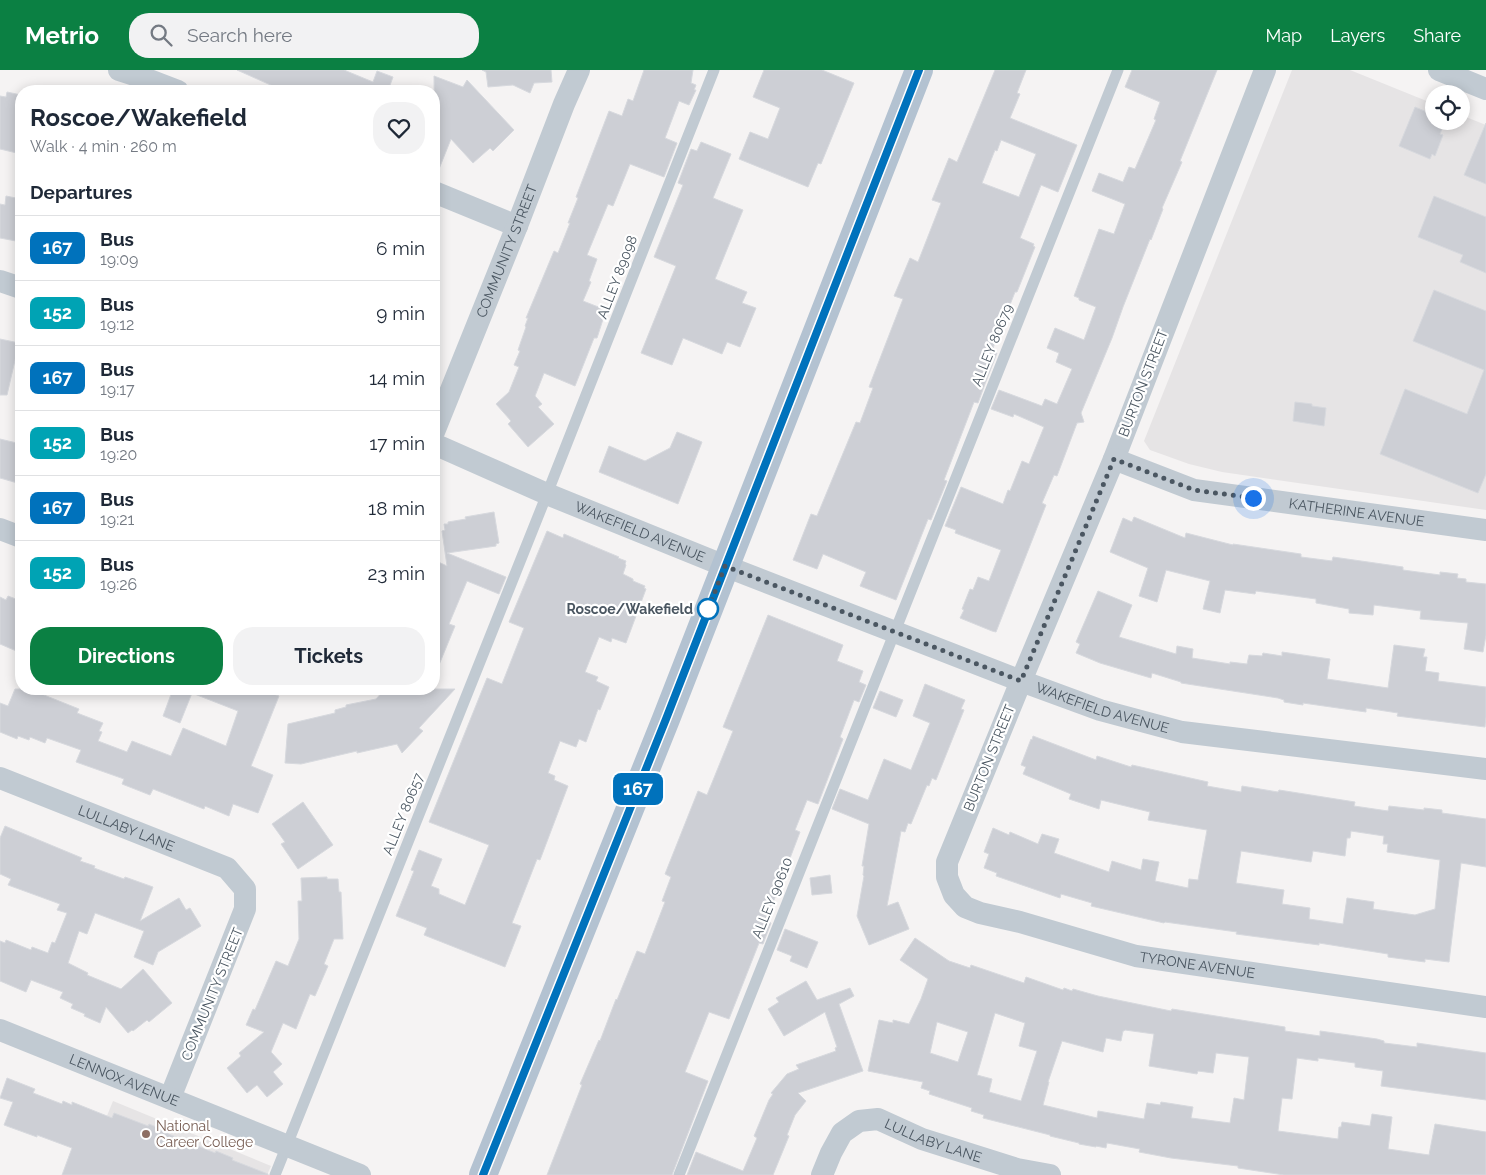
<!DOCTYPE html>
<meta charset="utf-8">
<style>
:root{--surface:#fff;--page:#f2f2f3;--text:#1f2937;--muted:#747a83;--line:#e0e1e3;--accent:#0b8043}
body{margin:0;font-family:Raleway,sans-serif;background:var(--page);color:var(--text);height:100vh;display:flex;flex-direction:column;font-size:19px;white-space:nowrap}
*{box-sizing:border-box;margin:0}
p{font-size:16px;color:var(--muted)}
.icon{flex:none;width:28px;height:28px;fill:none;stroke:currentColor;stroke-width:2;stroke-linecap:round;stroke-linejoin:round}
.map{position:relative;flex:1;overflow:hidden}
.details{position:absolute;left:15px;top:15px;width:425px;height:610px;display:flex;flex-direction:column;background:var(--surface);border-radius:20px;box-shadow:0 2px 12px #0003}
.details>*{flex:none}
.badge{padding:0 10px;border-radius:8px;font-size:18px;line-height:32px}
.tools{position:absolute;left:1425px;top:15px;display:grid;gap:10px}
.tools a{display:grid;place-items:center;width:45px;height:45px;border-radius:50%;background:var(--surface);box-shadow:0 2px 12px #0003;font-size:25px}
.you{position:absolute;width:25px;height:25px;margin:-12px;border:4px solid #fff;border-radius:50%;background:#1a73e8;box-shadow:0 0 0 8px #1a73e833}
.map>.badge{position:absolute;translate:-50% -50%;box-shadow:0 0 0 2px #fff}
h2{padding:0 15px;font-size:19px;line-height:45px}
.round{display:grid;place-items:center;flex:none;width:52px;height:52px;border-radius:20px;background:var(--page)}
.summary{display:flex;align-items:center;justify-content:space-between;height:85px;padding:0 15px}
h1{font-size:24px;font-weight:700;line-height:38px}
.button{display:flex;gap:10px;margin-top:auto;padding:10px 15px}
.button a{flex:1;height:58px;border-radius:20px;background:var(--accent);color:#fff;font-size:20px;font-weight:700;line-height:58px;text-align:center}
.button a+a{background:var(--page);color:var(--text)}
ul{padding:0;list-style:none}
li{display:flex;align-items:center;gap:15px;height:65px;padding:0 15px;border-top:1px solid var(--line)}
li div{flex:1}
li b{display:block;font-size:19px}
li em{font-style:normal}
li .badge{min-width:55px;font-weight:700;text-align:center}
header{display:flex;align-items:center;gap:30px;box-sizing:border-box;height:70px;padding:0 25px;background:var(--accent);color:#fff}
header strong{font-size:24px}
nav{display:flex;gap:28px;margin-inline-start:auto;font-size:18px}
.search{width:350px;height:45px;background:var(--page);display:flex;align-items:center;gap:12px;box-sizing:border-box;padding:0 18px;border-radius:20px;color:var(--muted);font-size:19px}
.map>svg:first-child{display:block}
.education{fill:#e6e4e5}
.building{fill:#cdcfd5;stroke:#d7d9de;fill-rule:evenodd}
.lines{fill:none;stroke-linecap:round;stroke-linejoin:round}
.lane{stroke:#c1cad2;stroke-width:11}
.street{stroke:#c1cad2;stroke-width:22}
.primary{stroke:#b3c2d1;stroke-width:28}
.line-casing{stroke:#fff;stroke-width:11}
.line{stroke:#0072bc;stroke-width:8}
.walk{stroke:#4a5661;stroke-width:5;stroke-dasharray:0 9}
.stop-dot{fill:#fff;stroke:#0072bc;stroke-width:2.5}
.education-dot{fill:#8d6e63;stroke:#fff;stroke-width:2}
.labels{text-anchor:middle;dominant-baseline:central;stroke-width:4.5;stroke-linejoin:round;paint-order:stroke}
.street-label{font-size:14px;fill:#4a5661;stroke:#fff}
.stop-label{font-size:14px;font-weight:bold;fill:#4a5661;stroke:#fff;text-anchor:end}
.education-label{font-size:14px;fill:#785e54;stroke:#fff;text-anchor:start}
</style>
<header>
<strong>Metrio</strong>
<div class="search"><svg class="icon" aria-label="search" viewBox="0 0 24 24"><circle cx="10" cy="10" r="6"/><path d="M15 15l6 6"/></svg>Search here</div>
<nav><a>Map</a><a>Layers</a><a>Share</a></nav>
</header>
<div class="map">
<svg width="1486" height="1105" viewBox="0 0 1486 1105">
<rect width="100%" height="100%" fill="#f5f3f3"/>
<g class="education">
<polygon points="1292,0 1350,0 1434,34 1434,51 1461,51 1461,45 1486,55 1486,440 1222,402 1189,394 1150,380 1144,371"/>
<polygon points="113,1031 271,1096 267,1105 83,1105"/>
</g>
<g class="building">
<polygon points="237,0 344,0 373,12 377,1 393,7 389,18 395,20 284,21"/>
<polygon points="482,0 551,0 552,12 534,13 530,23 513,15 488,17 486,2"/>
<polygon points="644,0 693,0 691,13 696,15 694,20 696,20 689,35 679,31 665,68 677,73 664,107 630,94 613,136 608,134 587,185 597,189 589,211 591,212 583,231 606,240 597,268 594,268 575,316 544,303 535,326 542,334 538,337 554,354 528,377 508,354 511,351 496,334 509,322 519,297 514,295 520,281 518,280 526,257 525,256 528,248 526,248 554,181 558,183 570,153 568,153 578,128 576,127 609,41 622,46 628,29 633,31"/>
<polygon points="764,0 822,0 854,13 821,94 818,93 808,117 739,89 750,62 768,69 780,38 753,27"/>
<path d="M995 0H1026L1017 23 1020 24 1010 48 1077 75 1058 122 1041 115 1020 168 1034 174 1033 176 1035 177 1017 222H1015L993 278 995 279 994 282 997 283 985 314 978 333 974 332 944 410 947 411 931 450 928 449 896 530 860 516 866 502 823 484 817 499 793 490 811 444 817 446 856 352 860 353 873 318 869 317 903 229 894 226 910 188 918 192 941 133 932 130 949 88 957 92ZM1001 70 1036 84 1019 127 982 113 995 80 997 81Z"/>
<polygon points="1132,0 1217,0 1180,91 1182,92 1162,138 1163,139 1151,170 1150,169 1123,237 1112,268 1081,343 1084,352 1077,353 1057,406 1054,405 1042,433 1046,435 996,562 992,561 960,548 964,540 962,539 970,519 973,520 978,507 989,511 1001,480 955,463 956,460 945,456 961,417 1003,434 1008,420 1010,421 1022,391 1029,394 1044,357 1014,344 1013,347 991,339 999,320 1042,336 1045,329 1057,334 1072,299 1056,292 1059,283 1047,278 1055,258 1084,270 1096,237 1079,230 1079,228 1074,226 1099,159 1114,164 1125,134 1092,121 1099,103 1123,112 1129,97 1135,99 1156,50 1154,49 1160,32 1125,17"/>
<polygon points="434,6 463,17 467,10 514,60 493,81 490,78 473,93 451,69 435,109"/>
<polygon points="7,22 21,25 21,84 0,79 0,26 6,27"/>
<polygon points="1415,37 1434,45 1434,51 1445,51 1440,64 1443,65 1435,86 1432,84 1430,89 1399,76"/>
<polygon points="1486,53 1486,114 1464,105"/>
<polygon points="701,72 731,84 713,128 743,140 715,209 747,222 742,233 756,238 740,277 727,272 722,284 683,268 672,295 641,283 676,196 654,187 683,115 678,113 691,79 697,81"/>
<polygon points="6,126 21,129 21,143 16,171 0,168 0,134 5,135"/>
<polygon points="1434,126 1486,147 1486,203 1460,192 1463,185 1418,167"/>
<polygon points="1434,220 1486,241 1486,404 1478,423 1380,384 1405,319 1467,344 1484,300 1413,271"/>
<polygon points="0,269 19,273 7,325 0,325"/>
<polygon points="1295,332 1312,334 1312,336 1326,338 1324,356 1293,351"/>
<polygon points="677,362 702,372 678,434 599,402 609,376 645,391 670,378"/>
<polygon points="0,369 21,374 21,414 0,408"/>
<polygon points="494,442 499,473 496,474 496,476 447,483 506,507 499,524 467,511 449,554 455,556 434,607 434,490 447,496 442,461 445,460 444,454 448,454 448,452 466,449 465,447"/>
<polygon points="1134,447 1185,468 1186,463 1233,475 1233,474 1301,484 1301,487 1332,491 1333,487 1403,497 1403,500 1440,505 1440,502 1458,504 1457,508 1466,509 1466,512 1486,514 1486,565 1483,582 1464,579 1468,553 1420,549 1421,541 1374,535 1373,545 1349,543 1349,539 1316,533 1316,529 1256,521 1255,524 1225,520 1220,543 1203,539 1210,511 1166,500 1157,532 1139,526 1148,498 1110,482 1123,448 1132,452"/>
<polygon points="547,461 563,468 564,464 619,487 618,488 626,491 625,494 626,495 623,504 633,509 633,511 645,516 644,518 646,519 626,573 612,568 611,572 599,567 585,602 598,607 596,611 609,617 600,640 598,639 586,672 579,669 576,677 560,671 548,703 555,706 554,710 568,716 540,790 537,789 512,853 521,856 505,897 424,865 427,858 396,846 414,801 411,800 419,780 442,789 431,816 439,819 439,824 465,835 489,775 429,752 487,608 502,614 524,558 509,552"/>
<polygon points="1098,521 1132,535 1119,567 1176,584 1177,576 1193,579 1192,588 1230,594 1230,592 1247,594 1249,585 1262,586 1263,583 1282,586 1282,582 1330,589 1327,609 1388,618 1394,575 1425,579 1423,587 1427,587 1425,601 1439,603 1438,611 1486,617 1486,647 1485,657 1397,646 1398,643 1366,638 1366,642 1303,633 1303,635 1284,632 1284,630 1278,628 1181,613 1181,612 1152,603 1151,608 1100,593 1076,583 1080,574 1076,572"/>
<polygon points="8,526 21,531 21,583 0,574 0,527 6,530"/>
<polygon points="768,545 843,575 837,591 863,601 859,612 866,615 859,632 854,630 840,667 843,669 818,734 807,730 795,760 800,762 766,851 771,853 763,874 759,873 729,949 709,942 685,1002 708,1011 672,1105 547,1105 582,1015 580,1014 599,970 600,971 616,929 617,930 637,881 645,884 665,832 662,831 671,807 665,804 698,721 707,725 733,661 723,657"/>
<polygon points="925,614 965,630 961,639 964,640 936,710 932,708 929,716 927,715 911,754 908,753 905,762 901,761 887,836 898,832 909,859 869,875 857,846 864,806 863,805 864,796 862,796 869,754 832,739 840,719 868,730 884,689 911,700 930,653 913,646"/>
<polygon points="15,619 29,619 79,639 77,643 103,653 99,661 102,662 98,671 127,682 132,671 171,686 183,658 226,676 238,641 192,623 180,653 163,646 173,619 260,619 279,626 251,696 273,705 258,743 233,734 229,746 205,736 204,739 153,719 150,725 122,714 124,709 76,692 81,680 47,668 45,673 30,667 29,670 18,666 17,669 0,662 0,633 8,636"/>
<polygon points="385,619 455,619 419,658 423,661 402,683 397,674 357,683 357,681 301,694 285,693 288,654 335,643 335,640 346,637 346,635 376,629"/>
<polygon points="880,621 903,630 896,647 873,638"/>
<path d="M1033 666 1096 690 1097 686 1131 697 1132 695 1208 712 1207 716 1241 722 1242 716 1278 722 1279 720 1355 732 1354 736 1388 741 1389 736 1424 740V738L1442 740V743L1486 749V797L1461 793 1449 892 1425 889V892L1388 887V884L1319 873V875L1236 864 1237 862 1165 852 1164 853 1091 836 1092 833 1061 824 1060 828 996 806 997 803 984 798 989 784 984 782 993 758 1009 765 1010 762 1038 774 1042 764 1059 769 1054 783 1109 802 1112 791 1141 800 1143 789 1159 792 1155 811 1188 818 1189 809 1198 810 1207 760 1148 750 1150 742 1101 730 1099 739 1069 729 1071 724 1023 704 1026 697 1021 695 1031 669 1032 670ZM1351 761 1384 766 1383 774H1388L1387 782 1440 790 1435 839 1415 845 1373 839 1374 832 1347 828 1343 854 1309 849 1310 838 1282 834 1284 820 1236 813 1241 781 1311 792 1313 781 1345 786 1347 768H1350Z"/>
<polygon points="303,732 333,775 298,799 281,774 285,772 272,754"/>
<polygon points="5,756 82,788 80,791 95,796 94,798 124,809 125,807 153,817 140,851 179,828 186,840 190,838 201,856 158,882 153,895 134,887 144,861 95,843 87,864 79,861 68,893 88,903 87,905 121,919 143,899 172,933 149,952 147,950 133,961 132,960 128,963 106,937 100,953 84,946 85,944 71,938 73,934 60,928 63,922 31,910 26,922 0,911 0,871 5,873 6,870 31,880 32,877 48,883 52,872 55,873 67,843 57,840 60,834 8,815 11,809 0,804 0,768"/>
<polygon points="830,805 832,823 812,825 810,808"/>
<polygon points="327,807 327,809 338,809 339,822 341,822 343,869 334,869 324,894 328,896 315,926 310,924 296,959 283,953 271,982 282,994 273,1002 283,1014 267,1027 257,1015 247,1023 227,998 241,986 239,983 264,962 246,955 253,939 255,940 276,891 288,896 299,869 298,831 302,831 301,808"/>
<polygon points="785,859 818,872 807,898 790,891 792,886 777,880"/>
<path d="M915 868 949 891 970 898 971 895 1024 913 1026 907 1063 920 1064 918 1072 921 1073 919 1098 926 1171 941 1172 939 1285 957V961L1320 966V961L1377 969 1384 971V973L1417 977V973L1486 983V1030L1381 1016 1383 1001 1355 997V993L1318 988V991L1297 988 1292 1029 1282 1028 1278 1061 1338 1069 1339 1057H1341L1342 1052 1370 1056 1372 1044 1392 1047 1388 1079 1429 1085 1435 1054 1486 1062V1105H1284L1238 1098V1096L1171 1088 1139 1082 1140 1079 1107 1073 1106 1078 1096 1076V1077L1079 1074V1073L1050 1066V1065L983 1048 984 1045 971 1041 972 1038 929 1024 930 1021 921 1018 923 1012 868 1001 879 950 893 953V950L909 954 921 929 928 909 900 890ZM995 943 1025 953 1019 976 1037 981 1021 1031 989 1022 992 1009 977 1005ZM937 952 968 962 958 992 930 983ZM1125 960 1154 964 1149 996 1197 1004 1198 1001 1213 1003 1216 983 1249 987 1244 1030 1234 1028 1230 1053 1191 1048 1193 1037 1161 1032 1160 1035 1147 1033 1144 1049 1098 1041 1097 1048 1043 1035 1049 1012H1048L1062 971 1103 982 1106 968 1121 971 1123 961H1124Z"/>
<polygon points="806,911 817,930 850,918 854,926 839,934 863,1001 798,1023 806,1031 795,1045 787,1065 789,1066 773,1105 687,1105 696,1082 743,1101 757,1068 754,1066 769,1030 773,1024 771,1023 787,1004 799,999 796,995 836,981 835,978 837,977 825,942 784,966 768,939 779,932 776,928"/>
<polygon points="7,1008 35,1019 33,1023 62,1034 63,1031 72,1035 72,1032 112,1048 114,1043 148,1056 149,1054 166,1061 166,1063 215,1083 216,1081 233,1088 232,1090 268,1104 268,1105 62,1105 72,1078 37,1065 37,1067 4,1055 13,1032 0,1028"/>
</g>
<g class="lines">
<g class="lane">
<polyline points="275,1105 547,424 714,0"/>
<polyline points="679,1105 1118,0"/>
</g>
<g class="street">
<polyline points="119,0 144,8 178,21"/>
<path id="s1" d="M1265 0 1114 389 1021 611 947 792V807L954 825 965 837 980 843 1020 852 1136 886 1486 937"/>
<polyline points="1439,0 1486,19"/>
<polyline points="434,122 517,156"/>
<polyline points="0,211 21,218"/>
<path id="s2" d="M434 362 517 156 564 34 579 0"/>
<path id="s3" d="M434 374 547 424 725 496 1021 611 1100 640 1182 662 1486 699"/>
<path id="s4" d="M1114 389 1194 420 1486 460"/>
<polyline points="0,459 21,467"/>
<path id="s5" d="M0 708 227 798 245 819V839L170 1028"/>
<path id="s6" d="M0 960 360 1105"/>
<path id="s7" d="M822 1105 831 1083 842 1063 859 1051 878 1049 922 1069 1017 1099 1050 1105"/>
</g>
<polyline class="primary" points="483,1105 666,649 919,0"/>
</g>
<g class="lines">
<defs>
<polyline id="line" points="483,1105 666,649 919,0"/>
</defs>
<use href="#line" class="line-casing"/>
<use href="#line" class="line"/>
<polyline class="walk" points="708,539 705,547 725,496 1021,611 1114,389 1194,420 1253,428"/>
</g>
<circle class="stop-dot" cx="708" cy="539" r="10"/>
<circle class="education-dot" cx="146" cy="1064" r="5"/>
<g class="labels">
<g class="street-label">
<text stroke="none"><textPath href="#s2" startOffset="195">COMMUNITY STREET</textPath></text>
<text transform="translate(617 207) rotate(-69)">ALLEY 89098</text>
<text transform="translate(992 275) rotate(-68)">ALLEY 80679</text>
<text transform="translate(1143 313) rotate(-69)">BURTON STREET</text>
<text stroke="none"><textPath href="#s4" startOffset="250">KATHERINE AVENUE</textPath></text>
<text stroke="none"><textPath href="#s3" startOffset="224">WAKEFIELD AVENUE</textPath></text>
<text stroke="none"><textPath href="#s3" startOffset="719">WAKEFIELD AVENUE</textPath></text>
<text transform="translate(989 688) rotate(-68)">BURTON STREET</text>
<text transform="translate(403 744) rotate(-68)">ALLEY 80657</text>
<text stroke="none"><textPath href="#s5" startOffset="136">LULLABY LANE</textPath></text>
<text transform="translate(772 828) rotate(-68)">ALLEY 90610</text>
<text stroke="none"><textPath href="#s1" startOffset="1144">TYRONE AVENUE</textPath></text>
<text transform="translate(212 924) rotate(-68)">COMMUNITY STREET</text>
<text stroke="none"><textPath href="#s6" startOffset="134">LENNOX AVENUE</textPath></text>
<text stroke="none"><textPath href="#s7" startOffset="146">LULLABY LANE</textPath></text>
</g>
<g class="stop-label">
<text x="693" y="539">Roscoe/Wakefield</text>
</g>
<g class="education-label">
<text x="156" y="1056">National<tspan x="156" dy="16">Career College</tspan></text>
</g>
</g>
</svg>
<div class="tools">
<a><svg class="icon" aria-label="locate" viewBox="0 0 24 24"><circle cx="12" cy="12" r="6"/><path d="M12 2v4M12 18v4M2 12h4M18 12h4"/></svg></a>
</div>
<div class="you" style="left:1253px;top:428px"></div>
<b class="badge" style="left:638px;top:719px;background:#0072bc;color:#fff">167</b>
<section class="details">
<div class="summary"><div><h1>Roscoe/Wakefield</h1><p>Walk · 4 min · 260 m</p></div><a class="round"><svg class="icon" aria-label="heart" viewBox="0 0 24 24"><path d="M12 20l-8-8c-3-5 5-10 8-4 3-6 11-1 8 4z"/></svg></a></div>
<h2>Departures</h2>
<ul>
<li><span class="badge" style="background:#0072bc;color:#fff">167</span><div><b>Bus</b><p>19:09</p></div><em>6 min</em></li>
<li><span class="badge" style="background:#00a3b4;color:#fff">152</span><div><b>Bus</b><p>19:12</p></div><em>9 min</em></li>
<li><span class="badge" style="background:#0072bc;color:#fff">167</span><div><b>Bus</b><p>19:17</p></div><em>14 min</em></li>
<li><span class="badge" style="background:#00a3b4;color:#fff">152</span><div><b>Bus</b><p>19:20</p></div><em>17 min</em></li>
<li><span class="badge" style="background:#0072bc;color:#fff">167</span><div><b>Bus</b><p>19:21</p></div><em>18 min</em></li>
<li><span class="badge" style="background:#00a3b4;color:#fff">152</span><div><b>Bus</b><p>19:26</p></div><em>23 min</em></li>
</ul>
<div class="button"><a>Directions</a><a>Tickets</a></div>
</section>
</div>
